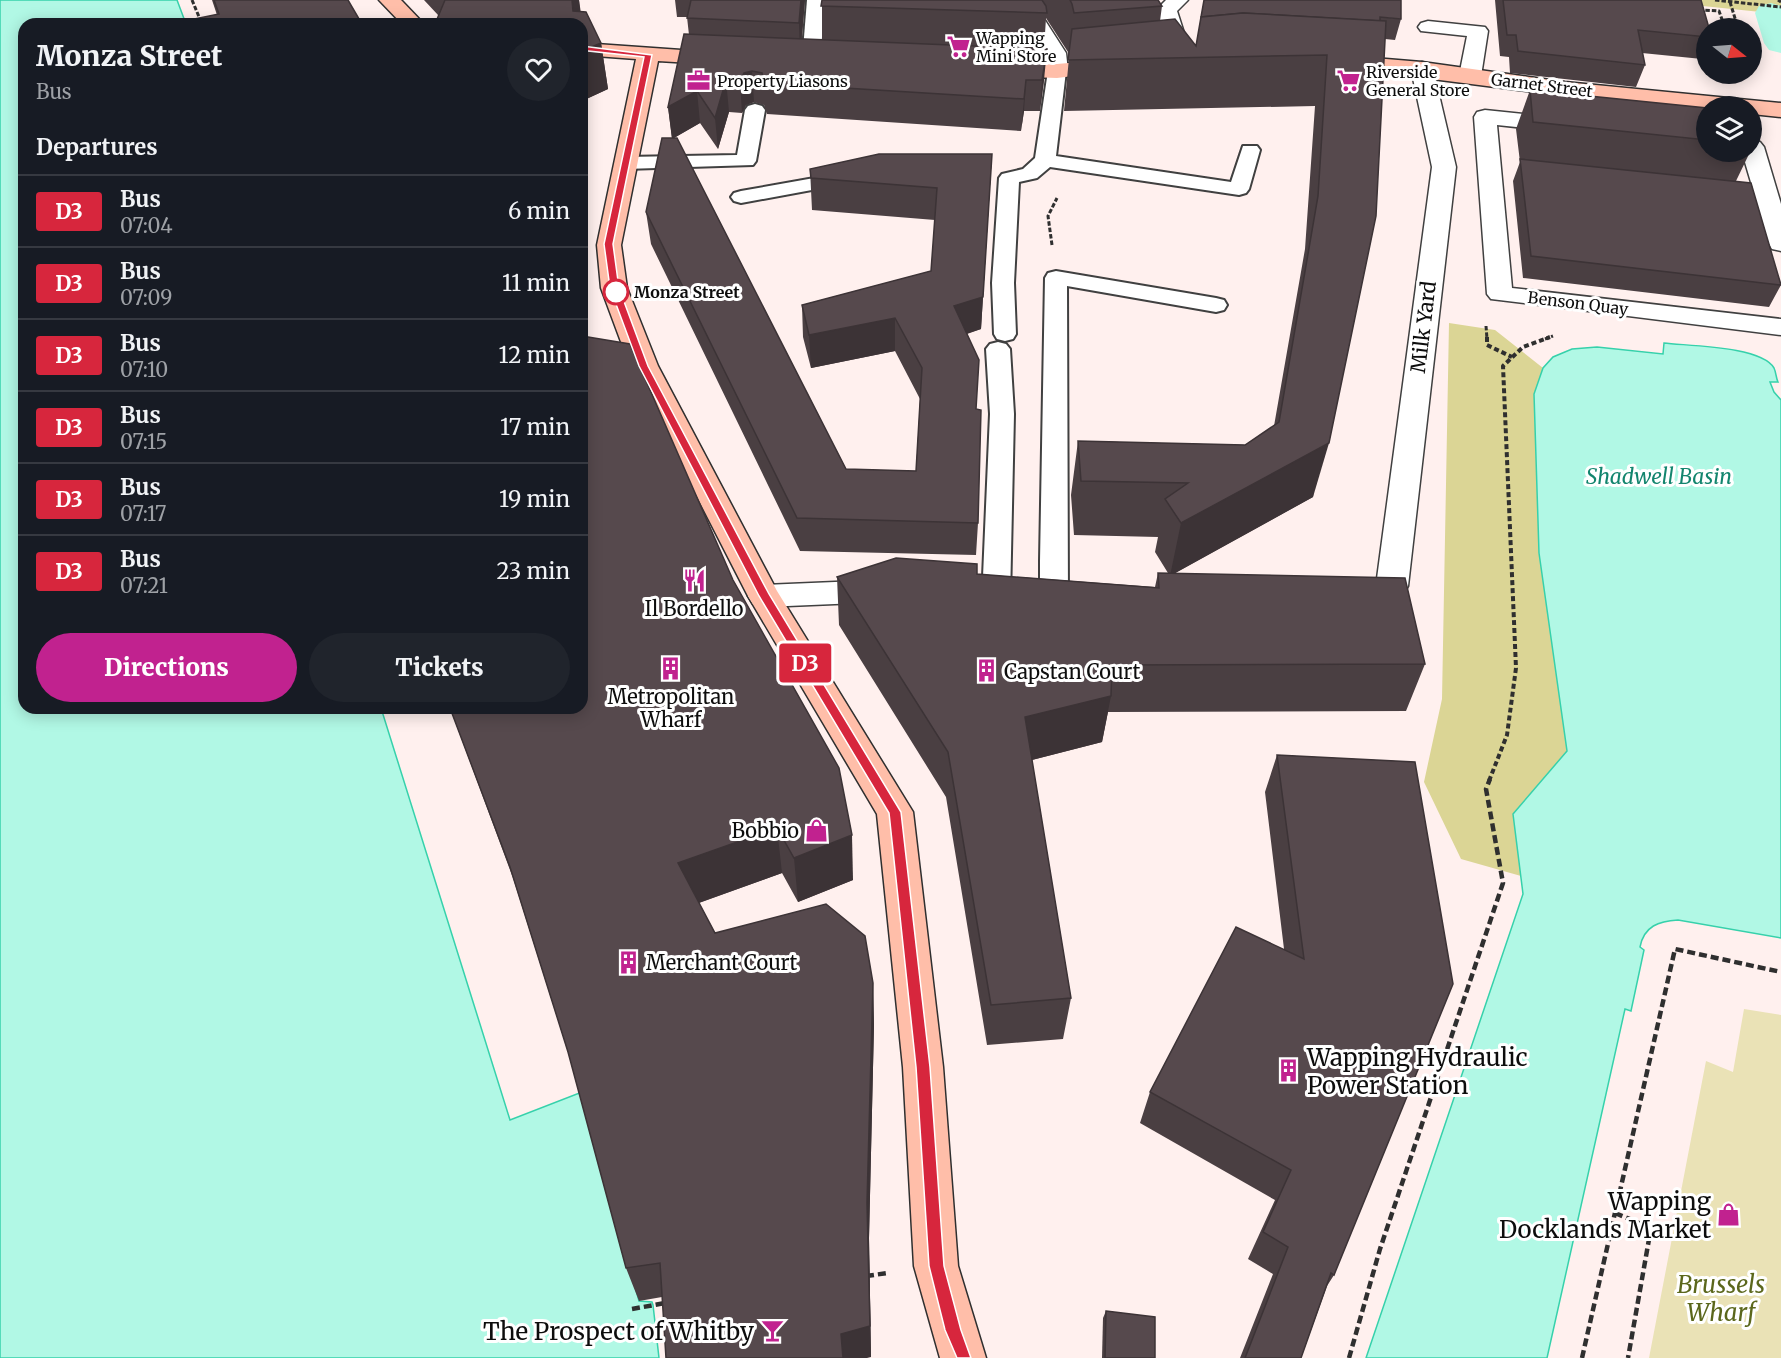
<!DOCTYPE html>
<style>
:root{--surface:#171b24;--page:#20242c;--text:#f1f3f6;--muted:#9ea1a6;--line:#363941;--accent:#c1228f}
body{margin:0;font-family:Merriweather,serif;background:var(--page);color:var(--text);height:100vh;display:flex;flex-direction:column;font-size:22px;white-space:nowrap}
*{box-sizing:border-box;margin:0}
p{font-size:20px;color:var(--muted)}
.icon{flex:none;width:33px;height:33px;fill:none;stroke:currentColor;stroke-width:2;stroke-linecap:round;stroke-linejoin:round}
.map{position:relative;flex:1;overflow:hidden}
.sheet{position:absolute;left:18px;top:18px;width:570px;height:696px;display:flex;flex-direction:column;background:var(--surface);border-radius:18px;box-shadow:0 3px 15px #0003}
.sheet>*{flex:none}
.badge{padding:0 12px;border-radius:4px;font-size:21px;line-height:39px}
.needle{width:39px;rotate:107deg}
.fabs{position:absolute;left:1696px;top:18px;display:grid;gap:12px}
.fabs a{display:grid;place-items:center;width:66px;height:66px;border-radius:50%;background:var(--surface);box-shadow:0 3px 15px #0003;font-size:30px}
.map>.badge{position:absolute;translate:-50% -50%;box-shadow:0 0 0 3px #fff}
h2{padding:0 18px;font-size:22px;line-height:54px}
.round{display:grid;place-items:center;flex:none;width:63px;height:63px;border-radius:32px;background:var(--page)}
.head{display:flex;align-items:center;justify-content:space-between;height:102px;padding:0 18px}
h1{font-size:28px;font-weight:800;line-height:45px}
.button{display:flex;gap:12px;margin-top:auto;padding:12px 18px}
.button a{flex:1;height:69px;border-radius:36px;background:var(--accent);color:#fff;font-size:24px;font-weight:800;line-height:69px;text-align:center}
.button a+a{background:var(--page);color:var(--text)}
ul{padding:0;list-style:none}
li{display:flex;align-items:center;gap:18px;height:72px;padding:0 18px;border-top:2px solid var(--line)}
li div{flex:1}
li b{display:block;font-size:22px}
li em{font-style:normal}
li .badge{min-width:66px;font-weight:700;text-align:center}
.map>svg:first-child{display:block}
.green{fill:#eae2b6}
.forest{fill:#dbd595}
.water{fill:#b1f8e5;stroke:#36d1ab;stroke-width:1.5}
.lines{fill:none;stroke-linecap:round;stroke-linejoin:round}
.canal{fill:#b1f8e5;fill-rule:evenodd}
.lane-casing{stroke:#404040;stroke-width:4}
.street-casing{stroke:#404040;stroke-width:3}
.secondary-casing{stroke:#2f2f2f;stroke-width:3}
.path-far2{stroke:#2f2f2f;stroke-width:3;stroke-dasharray:4.5 2;stroke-linecap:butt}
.path-far1{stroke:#2f2f2f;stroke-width:4;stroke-dasharray:5 3;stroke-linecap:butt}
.path{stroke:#2f2f2f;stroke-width:4.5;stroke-dasharray:8 4;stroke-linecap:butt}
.lane{fill:#fff;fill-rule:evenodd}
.street{fill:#fff;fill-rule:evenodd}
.secondary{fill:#ffbea9;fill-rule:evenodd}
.wall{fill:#4a3f42}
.shaded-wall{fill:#3c3336}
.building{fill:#56494d;stroke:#3c3336;stroke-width:1.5}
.line{fill:#d7263d;stroke:#fff;stroke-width:1.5}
.stop-dot{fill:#fff;stroke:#d7263d;stroke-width:3}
.labels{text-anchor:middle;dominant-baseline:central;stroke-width:6;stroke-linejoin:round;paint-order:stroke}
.far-poi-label{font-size:16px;fill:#0d0d0d;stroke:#fff;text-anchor:start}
.far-street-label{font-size:16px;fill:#0d0d0d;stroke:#fff}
.far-stop-label{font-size:16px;font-weight:bold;fill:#0d0d0d;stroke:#fff;text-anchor:start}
.street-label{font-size:20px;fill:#0d0d0d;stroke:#fff}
.poi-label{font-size:20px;fill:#0d0d0d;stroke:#fff}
.water-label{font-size:21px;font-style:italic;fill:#13856e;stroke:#fff}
.near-poi-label{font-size:24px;fill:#0d0d0d;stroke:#fff;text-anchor:end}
.near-park-label{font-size:24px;font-style:italic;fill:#5b671c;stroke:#fff}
</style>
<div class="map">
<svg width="1781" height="1358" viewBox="0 0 1781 1358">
<rect width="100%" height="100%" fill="#fff0ee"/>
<polygon class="green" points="1744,1009 1781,1015 1781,1358 1649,1358 1706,1061 1733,1072"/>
<g class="forest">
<polygon points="1645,0 1781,0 1781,14"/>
<polygon points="1449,323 1495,330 1543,368 1534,394 1539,553 1567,751 1513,814 1521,876 1461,859 1424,782 1442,699"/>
</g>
<g class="water">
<polygon points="0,0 177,0 186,24 24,24 24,708 381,708 510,1120 582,1092 639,1301 652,1302 653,1305 659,1358 0,1358"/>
<path d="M1664 343C1688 346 1761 346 1774 368 1776 372 1776 378 1778 382H1770L1774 392 1781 400V938L1678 920C1659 921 1644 926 1640 947L1644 950 1631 1011 1625 1009 1547 1358H1366L1523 894 1513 814 1567 751 1539 553 1534 394 1543 368 1553 357 1572 349 1597 347 1663 354Z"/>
</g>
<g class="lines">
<polygon class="canal" points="1771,3 1781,6 1781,53 1769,50 1764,43 1755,13 1759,6"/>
<defs>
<g id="lane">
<polygon points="807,0 825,0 820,62 818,66 804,66 802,62"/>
<polygon points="1057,65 1064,67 1066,71 1056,156 1231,182 1243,146 1257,146 1260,150 1249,189 1246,193 1239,195 1050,167 1037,178 1019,182 1014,283 1016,334 1013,339 1005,341 997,339 994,334 992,283 999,178 1002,174 1023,169 1035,158 1048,71 1050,67"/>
<polygon points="755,104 762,106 765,110 756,161 753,165 625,169 618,167 615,163 618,159 625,157 737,155 745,110 748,106"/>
<polygon points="848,172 855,174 858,178 855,182 741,203 734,201 731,197 734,193 741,191"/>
<polygon points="1056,271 1216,298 1224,300 1227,305 1224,310 1216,312 1067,286 1068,604 1064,611 1054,614 1044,611 1040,604 1040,561 1045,278 1048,273"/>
<polygon points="998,342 1006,344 1010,349 1014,414 1010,600 1006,607 996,610 986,607 982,600 990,414 986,349 990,344"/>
</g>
<g id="street">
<polygon points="1012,0 1032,0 1066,53 1068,71 1065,76 1057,78 1049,76 1046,71 1044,53"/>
<polygon points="1166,0 1188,0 1177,11 1192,58 1189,63 1181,64 1173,63 1170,58 1156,10"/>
<polygon points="1428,21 1485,27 1488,31 1481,76 1478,81 1470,83 1462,81 1459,76 1467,36 1421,31 1418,27 1421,23"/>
<polygon points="1422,62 1430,64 1433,69 1456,167 1408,586 1389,620 1378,624 1360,620 1355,612 1360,604 1368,601 1376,586 1432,167 1411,69 1414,64"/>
<polygon points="1485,110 1562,118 1570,120 1573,125 1570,130 1562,132 1497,125 1512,288 1781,319 1781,335 1491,299 1487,294 1474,117 1477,112"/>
<polygon points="1752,140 1760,142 1764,147 1781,204 1781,251 1772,249 1769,244 1757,204 1702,197 1698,192 1702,187 1710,185 1753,189 1742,152 1752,152"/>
<polygon points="882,580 893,583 898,591 893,599 882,602 764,607 753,604 748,596 753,588 764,585"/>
</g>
<g id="secondary">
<polygon points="379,0 401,0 424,24 402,24"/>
<polygon points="582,43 724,53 732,54 735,59 732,64 724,65 658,61 621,245 627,288 658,366 777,591 913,812 943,1067 958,1266 986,1358 940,1358 914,1266 903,1067 877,814 748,596 630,366 601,288 597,245 636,59 582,55"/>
<polygon points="1338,55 1422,62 1565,82 1781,103 1781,117 1752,114 1752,106 1707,106 1707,109 1565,96 1330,66 1327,61 1330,56"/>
<polygon points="1113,59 1121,60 1124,65 1121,70 1057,78 1000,76 992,74 989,69 992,64 1000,62 1057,64"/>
</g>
</defs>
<use href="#lane" class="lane-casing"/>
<use href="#street" class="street-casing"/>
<use href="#secondary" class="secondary-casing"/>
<g class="path-far2">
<polyline points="192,0 202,24"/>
<polyline points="1715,0 1781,7"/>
<polyline points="1778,0 1781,2"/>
<polyline points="1730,2 1738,28"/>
<polyline points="1703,13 1702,10 1719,11 1725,28"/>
<polyline points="1052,245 1048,216 1057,198"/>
<polyline points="1486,326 1487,339"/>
<polyline points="1545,339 1553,336"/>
</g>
<g class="path-far1">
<polyline points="1487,337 1487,345 1512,357"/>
<polyline points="1489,781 1507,735 1516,668 1503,366 1523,347 1550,337"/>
</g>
<g class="path">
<polyline points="1615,1213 1651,1228 1628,1358"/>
<polyline points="866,1276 888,1273"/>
<polyline points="632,1309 665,1303"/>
<polyline points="1349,1358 1380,1249 1503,883 1486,789 1490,779"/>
<polyline points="1582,1358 1675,949 1781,972"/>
</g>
<use href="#lane" class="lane"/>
<use href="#street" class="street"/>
<use href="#secondary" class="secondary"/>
</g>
<g class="wall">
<polygon points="212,0 348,0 217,15"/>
<polygon points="424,0 579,0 580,12 601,43 608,89 582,101 582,24 438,15"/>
<polygon points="675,0 805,0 802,39 822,40 822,0 1158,0 1162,6 1160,21 1196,46 1204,0 1401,19 1395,40 1385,39 1313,497 1175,573 1425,664 1406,711 1108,712 1102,742 1032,760 1071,998 1063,1039 987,1045 946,797 839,625 837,577 977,574 1155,587 1158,573 1168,573 1155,552 1158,537 1074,535 1071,495 1078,441 1245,445 1274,426 1305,249 1315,106 1064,111 1069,58 1068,52 1046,18 1044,49 1044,80 1040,111 1024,111 1021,131 767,114 764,105 754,102 746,105 742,113 729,112 718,149 700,123 674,138 846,469 916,471 920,399 895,351 811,368 803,337 802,305 931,271 935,220 812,210 810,169 992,154 981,329 967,334 976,409 978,523 976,555 800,551 651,244 646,212 672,138 668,107 689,35 687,17 677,17"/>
<polygon points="1495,0 1701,0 1707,28 1707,48 1702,59 1642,53 1645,65 1636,87 1510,73 1509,57 1500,56"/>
<polygon points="1530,90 1707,108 1707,152 1750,152 1736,181 1781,285 1769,307 1523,278 1513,181 1520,162 1516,129"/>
<polygon points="582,336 853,880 798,902 782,873 699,903 715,933 873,983 874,1025 869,1238 871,1357 662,1297 639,1301 626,1268 568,1052 513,878 450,708 582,708"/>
<polygon points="1277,755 1415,762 1334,1275 1327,1286 1301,1358 1240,1358 1273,1274 1248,1259 1275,1200 1140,1123 1150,1092 1284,949 1265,792"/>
<polygon points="1106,1311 1155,1358 1102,1358 1103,1318"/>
</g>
<g class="shaded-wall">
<polygon points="572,0 579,0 585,41 573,11"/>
<polygon points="801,0 805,0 800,53 799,23"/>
<polygon points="601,43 608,89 582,101 582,51"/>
<polygon points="1047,49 1044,80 1040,111 1042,80"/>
<polygon points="752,71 754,102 746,105 742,113 740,81 744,73"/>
<polygon points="726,80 729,112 718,149 715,118"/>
<polygon points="1026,80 1024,111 1021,131 1024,99"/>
<polygon points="697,91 700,123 672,139 668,107"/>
<polygon points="992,154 981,329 953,338 954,306"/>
<polygon points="895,318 895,351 811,368 809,335"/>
<polygon points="1329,443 1313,497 1170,576 1181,523"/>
<polygon points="1111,696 1102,742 1020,763 1025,717"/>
<polygon points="777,828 782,873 687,907 678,863"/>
<polygon points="852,835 853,880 798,902 794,858"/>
<polygon points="873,983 874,1025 869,1238 871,1357 867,1358 843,1358 841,1334 867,1203"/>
</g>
<g class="building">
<polygon points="214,0 348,0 362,24 190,24 189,20 219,14"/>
<polygon points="445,0 572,0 573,11 586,12 601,43 582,51 582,24 435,24"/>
<polygon points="691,0 801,0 799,23 687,18"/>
<polygon points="822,0 1042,0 1046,6 1047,13 821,6"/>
<polygon points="1070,0 1158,0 1162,6 1074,13 1072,4"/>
<polygon points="1204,0 1401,0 1401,19 1380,17 1380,21 1243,13 1201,17"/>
<polygon points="1503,0 1701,0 1709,28 1707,28 1707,37 1638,30 1645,65 1518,51 1516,35 1507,35"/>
<polygon points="1243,13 1386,21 1376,216 1329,443 1181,523 1165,499 1188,483 1081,481 1078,441 1245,445 1279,422 1318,196 1327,55 1068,60 1072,29 1175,19 1196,46 1201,17"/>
<polygon points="684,34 1047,49 1042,80 1026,80 1024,99 764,83 762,73 752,71 744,73 740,81 726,80 715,118 697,91 668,107"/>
<polygon points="1530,90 1707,108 1707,140 1533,122"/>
<polygon points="662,138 677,138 846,469 916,471 922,368 895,318 809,335 802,305 931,271 937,188 811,178 810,169 879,154 992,154 983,297 954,306 979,360 976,409 981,410 978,523 797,518 646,212"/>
<polygon points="1520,159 1751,183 1781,285 1531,256"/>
<polygon points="582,336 630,344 733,580 839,768 852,835 794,858 777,828 678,863 715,933 826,904 865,936 873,983 867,1203 870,1326 841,1334 843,1358 666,1358 660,1263 626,1268 568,1052 510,867 450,708 582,708"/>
<polygon points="896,558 977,564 977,574 1159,588 1158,573 1405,578 1425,664 1112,665 1111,696 1025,717 1071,998 991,1005 948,752 837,577"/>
<polygon points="1277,755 1415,762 1453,984 1334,1275 1331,1273 1301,1358 1245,1358 1288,1247 1263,1232 1291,1170 1150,1092 1236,927 1304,959"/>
<polygon points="1106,1311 1155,1317 1155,1358 1105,1358"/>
</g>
<polygon class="line" points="582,46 652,55 613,244 619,288 648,366 769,594 901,812 930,1067 944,1266 961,1330 971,1358 957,1358 945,1330 929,1266 916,1067 889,813 759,596 639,366 610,288 604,244 644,57 579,50 579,47"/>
<defs>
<symbol id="supermarket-bare" viewBox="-9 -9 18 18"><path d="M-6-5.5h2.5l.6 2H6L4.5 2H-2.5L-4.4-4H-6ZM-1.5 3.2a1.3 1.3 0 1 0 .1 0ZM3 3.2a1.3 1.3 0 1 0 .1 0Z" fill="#c1228f" stroke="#fff" stroke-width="2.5" paint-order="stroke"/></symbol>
<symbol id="office-bare" viewBox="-9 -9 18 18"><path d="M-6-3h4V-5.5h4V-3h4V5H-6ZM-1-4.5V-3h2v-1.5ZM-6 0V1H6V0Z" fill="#c1228f" stroke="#fff" stroke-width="2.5" paint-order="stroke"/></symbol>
<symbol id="restaurant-bare" viewBox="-9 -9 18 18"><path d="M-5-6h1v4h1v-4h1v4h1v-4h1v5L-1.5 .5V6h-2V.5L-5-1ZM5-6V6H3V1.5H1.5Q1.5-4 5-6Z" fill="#c1228f" stroke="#fff" stroke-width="2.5" paint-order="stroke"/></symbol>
<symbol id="building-bare" viewBox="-9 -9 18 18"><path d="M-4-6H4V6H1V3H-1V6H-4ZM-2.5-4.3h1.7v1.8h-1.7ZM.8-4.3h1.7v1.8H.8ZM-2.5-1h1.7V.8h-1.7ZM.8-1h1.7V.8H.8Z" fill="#c1228f" stroke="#fff" stroke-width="2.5" paint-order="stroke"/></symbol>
<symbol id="shop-bare" viewBox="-9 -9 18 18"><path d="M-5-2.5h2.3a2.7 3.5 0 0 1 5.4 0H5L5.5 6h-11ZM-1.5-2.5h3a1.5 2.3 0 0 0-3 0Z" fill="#c1228f" stroke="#fff" stroke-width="2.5" paint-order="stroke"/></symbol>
<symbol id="bar-bare" viewBox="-9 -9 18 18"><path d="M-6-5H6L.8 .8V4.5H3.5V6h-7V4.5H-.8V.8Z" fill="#c1228f" stroke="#fff" stroke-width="2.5" paint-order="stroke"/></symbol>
</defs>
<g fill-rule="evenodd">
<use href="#supermarket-bare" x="942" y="30" width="33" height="33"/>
<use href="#office-bare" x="682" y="64" width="33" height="33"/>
<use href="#supermarket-bare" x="1332" y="64" width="33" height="33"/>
<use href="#restaurant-bare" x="678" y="564" width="33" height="33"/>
<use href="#building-bare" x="654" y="652" width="33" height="33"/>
<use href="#building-bare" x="970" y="654" width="33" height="33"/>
<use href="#shop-bare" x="800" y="814" width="33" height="33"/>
<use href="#building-bare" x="612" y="946" width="33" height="33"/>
<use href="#building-bare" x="1272" y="1054" width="33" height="33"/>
<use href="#shop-bare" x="1712" y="1198" width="33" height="33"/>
<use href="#bar-bare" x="756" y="1314" width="33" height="33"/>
</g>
<circle class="stop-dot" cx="616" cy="292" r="12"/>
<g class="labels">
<g class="far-poi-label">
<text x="976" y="38">Wapping<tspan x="976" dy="18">Mini Store</tspan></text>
<text x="1366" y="72">Riverside<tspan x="1366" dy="18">General Store</tspan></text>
<text x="717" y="81">Property Liasons</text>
</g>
<g class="far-street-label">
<text transform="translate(1542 85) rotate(7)">Garnet Street</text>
<text transform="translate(1578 303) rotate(7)">Benson Quay</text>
</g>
<g class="far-stop-label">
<text x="634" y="292">Monza Street</text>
</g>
<g class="street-label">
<text transform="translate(1423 327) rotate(-83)">Milk Yard</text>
</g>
<g class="poi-label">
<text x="694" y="608">Il Bordello</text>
<text x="1004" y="671" text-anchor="start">Capstan Court</text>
<text x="671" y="696">Metropolitan<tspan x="671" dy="23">Wharf</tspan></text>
<text x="799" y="830" text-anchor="end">Bobbio</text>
<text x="646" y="962" text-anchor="start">Merchant Court</text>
</g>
<g class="water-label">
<text x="1659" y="476">Shadwell Basin</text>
</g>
<g class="near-poi-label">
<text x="1307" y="1057" text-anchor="start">Wapping Hydraulic<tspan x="1307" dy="28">Power Station</tspan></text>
<text x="1711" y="1201">Wapping<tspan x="1711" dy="28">Docklands Market</tspan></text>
<text x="754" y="1331">The Prospect of Whitby</text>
</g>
<g class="near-park-label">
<text x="1721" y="1284">Brussels<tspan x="1721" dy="28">Wharf</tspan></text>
</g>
</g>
</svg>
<div class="fabs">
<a><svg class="needle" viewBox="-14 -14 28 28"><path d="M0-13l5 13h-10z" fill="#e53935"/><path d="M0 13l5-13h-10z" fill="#9ea1a6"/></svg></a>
<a><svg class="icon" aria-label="layers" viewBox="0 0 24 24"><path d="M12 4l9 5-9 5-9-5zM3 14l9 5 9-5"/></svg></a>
</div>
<b class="badge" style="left:805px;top:663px;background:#d7263d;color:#fff">D3</b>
<section class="sheet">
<div class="head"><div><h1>Monza Street</h1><p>Bus</p></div><a class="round"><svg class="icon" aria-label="heart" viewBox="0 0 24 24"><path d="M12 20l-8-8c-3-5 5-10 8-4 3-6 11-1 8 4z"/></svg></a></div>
<h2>Departures</h2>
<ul>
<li><span class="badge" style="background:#d7263d;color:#fff">D3</span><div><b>Bus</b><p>07:04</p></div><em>6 min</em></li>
<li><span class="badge" style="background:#d7263d;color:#fff">D3</span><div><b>Bus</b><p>07:09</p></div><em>11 min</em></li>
<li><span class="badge" style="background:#d7263d;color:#fff">D3</span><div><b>Bus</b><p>07:10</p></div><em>12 min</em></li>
<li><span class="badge" style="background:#d7263d;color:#fff">D3</span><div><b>Bus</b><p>07:15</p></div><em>17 min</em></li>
<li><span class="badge" style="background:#d7263d;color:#fff">D3</span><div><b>Bus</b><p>07:17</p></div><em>19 min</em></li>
<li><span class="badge" style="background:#d7263d;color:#fff">D3</span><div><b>Bus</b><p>07:21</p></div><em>23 min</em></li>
</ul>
<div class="button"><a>Directions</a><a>Tickets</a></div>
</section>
</div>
